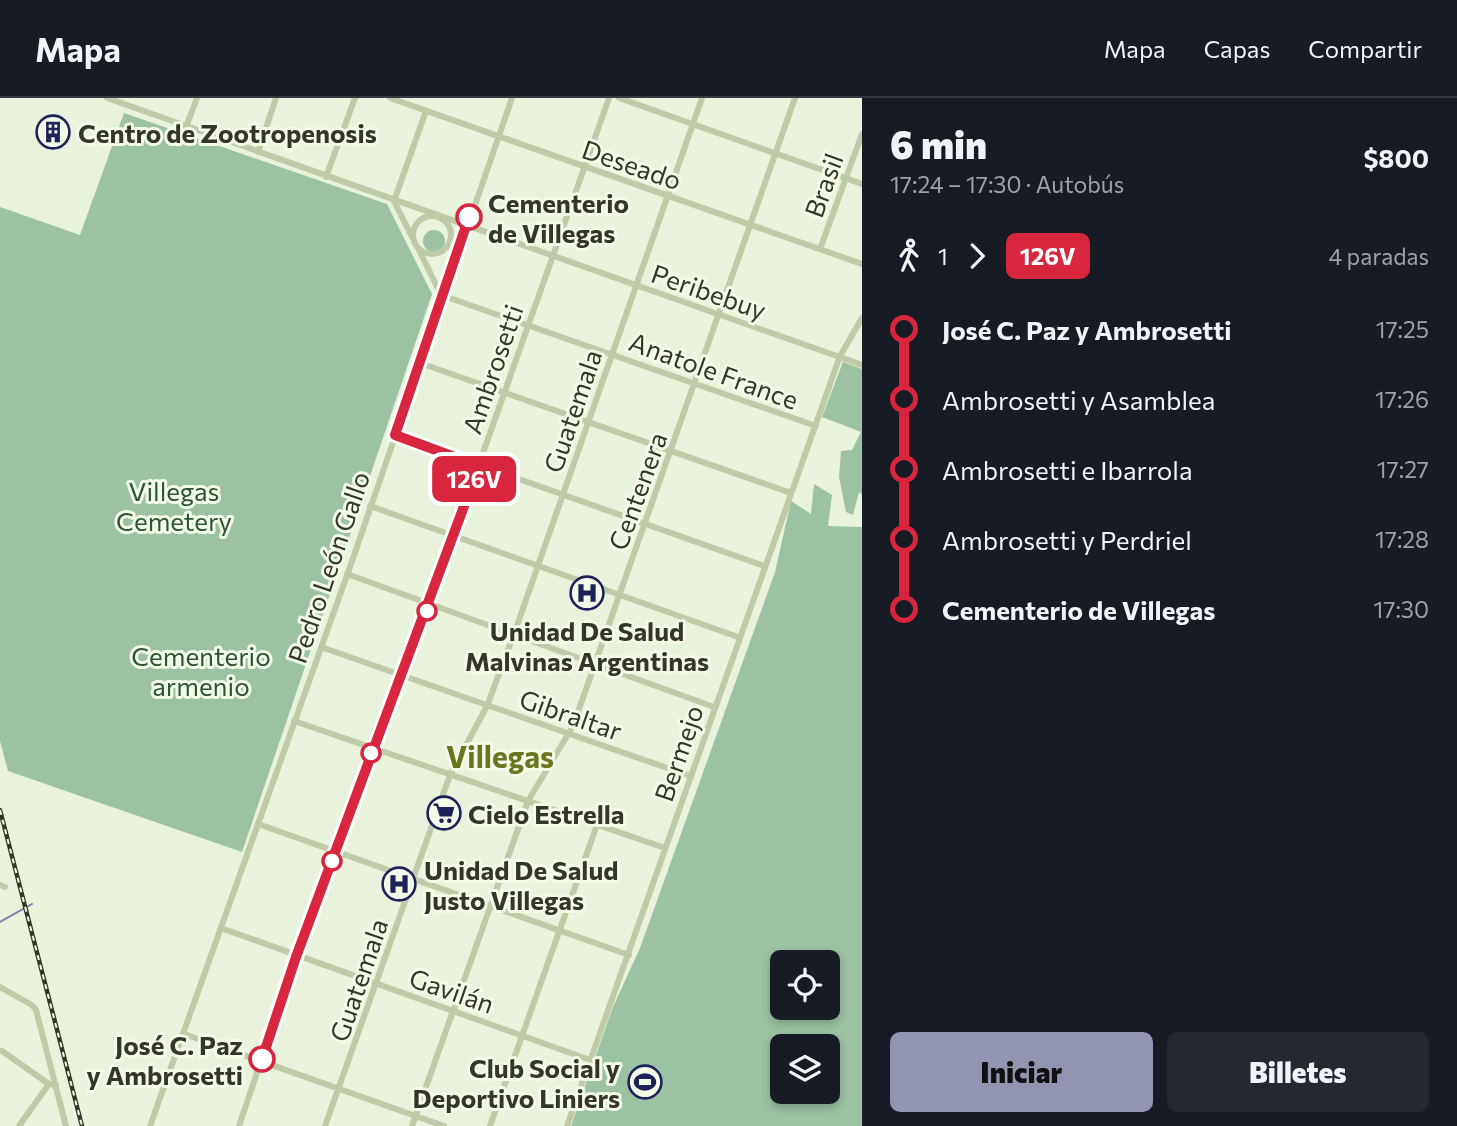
<!DOCTYPE html>
<html lang="es">
<meta charset="utf-8">
<style>
:root{--surface:#171b24;--page:#242831;--text:#f1f3f6;--muted:#9ea1a6;--line:#363941;--accent:#9295af}
body{margin:0;font-family:Commissioner,sans-serif;background:var(--page);color:var(--text);height:100vh;display:flex;flex-direction:column;font-size:26px;white-space:nowrap}
*{box-sizing:border-box;margin:0}
p{font-size:23px;color:var(--muted)}
.icon{flex:none;width:38px;height:38px;fill:none;stroke:currentColor;stroke-width:2;stroke-linecap:round;stroke-linejoin:round}
.map{position:relative;flex:1;overflow:hidden}
.panel{display:flex;flex-direction:column;background:var(--surface);width:595px}
.panel>*{flex:none}
.badge{padding:0 14px;border-radius:10px;font-size:24px;line-height:46px}
.tools{position:absolute;left:770px;top:852px;display:grid;gap:14px}
.tools a{display:grid;place-items:center;width:70px;height:70px;border-radius:10px;background:var(--surface);box-shadow:0 4px 10px #0003;font-size:35px}
.map>.badge{position:absolute;translate:-50% -50%;box-shadow:0 0 0 4px #fff}
.legs{display:flex;align-items:center;gap:10px;height:77px;padding:0 28px;font-size:23px}
.legs p{margin-inline-start:auto}
.overview{display:flex;align-items:center;justify-content:space-between;height:119px;padding:0 28px}
h1{font-size:38px;font-weight:800;line-height:52px}
.button{display:flex;gap:14px;margin-top:auto;padding:14px 28px}
.button a{flex:1;height:80px;border-radius:10px;background:var(--accent);color:#111;font-size:28px;font-weight:800;line-height:80px;text-align:center}
.button a+a{background:var(--page);color:var(--text)}
ul{padding:0 28px;list-style:none}
li{display:flex;align-items:center;gap:24px;height:70px;font-size:26px}
li i{display:grid;place-items:center;width:10px;height:100%;margin:0 9px;background:currentColor}
li i::after{content:'';width:18px;height:18px;margin:-9px;border:5px solid;border-radius:50%;background:var(--surface)}
li p{margin-inline-start:auto}
li:first-child i{background:linear-gradient(#0000 50%,currentColor 0)}
li:last-child i{background:linear-gradient(currentColor 50%,#0000 0)}
header{display:flex;align-items:center;gap:42px;box-sizing:border-box;height:98px;padding:0 35px;background:var(--surface);border-bottom:2px solid var(--line)}
header strong{font-size:33px}
nav{display:flex;gap:38px;margin-inline-start:auto;font-size:24px}
main{display:flex;flex:1;min-height:0}
.map>svg:first-child{display:block}
.green{fill:#9cc1a3;fill-rule:evenodd}
.lines{fill:none;stroke-linecap:round;stroke-linejoin:round}
.stream{stroke:#7b80af;stroke-width:2}
.minor{stroke:#bfcaa8;stroke-width:6}
.rail-casing{stroke:#343728;stroke-width:4.5}
.rail{stroke:#f3fae8;stroke-width:2;stroke-dasharray:5;stroke-linecap:butt}
.line-1-casing{stroke:#fff;stroke-width:16}
.line-1{stroke:#d7263d;stroke-width:10}
.stop-1-dot{fill:#fff;stroke:#d7263d;stroke-width:3.5}
.labels{text-anchor:middle;dominant-baseline:central;stroke-width:6;stroke-linejoin:round;paint-order:stroke}
.poi-label{font-size:26px;font-weight:bold;fill:#343728;stroke:#f3fae8;text-anchor:start}
.street-label{font-size:26px;fill:#343728;stroke:#f3fae8}
.stop-label{font-size:26px;font-weight:bold;fill:#343728;stroke:#f3fae8;text-anchor:start}
.park-label{font-size:26px;fill:#2c5535;stroke:#f3fae8}
.quarter-label{font-size:30px;font-weight:bold;fill:#6c741f;stroke:#f3fae8}
</style>
<header>
<strong>Mapa</strong>
<nav><a>Mapa</a><a>Capas</a><a>Compartir</a></nav>
</header>
<main>
<div class="map">
<svg width="862" height="1028" viewBox="0 0 862 1028">
<rect width="100%" height="100%" fill="#e9f2dc"/>
<g class="green">
<polygon points="124,15 387,106 432,196 242,754 8,673 0,643 0,109 80,137"/>
<circle cx="434" cy="143" r="11"/>
<polygon points="843,264 862,271 862,396 859,394 853,417 846,414 839,379 841,353 852,352 861,334 822,319"/>
<path d="M814 386 832 397 828 428 862 429V1028H571L613 909 640 850 775 474 791 403 811 416ZM782 864H828V910H782ZM782 948H828V994H782Z"/>
</g>
<g class="lines">
<polyline class="stream" points="0,824 32,806"/>
<g class="minor">
<polyline points="107,0 862,267"/>
<polyline points="390,0 862,166"/>
<polyline points="619,0 862,86"/>
<polyline points="186,29 197,0"/>
<polyline points="258,54 276,0"/>
<polyline points="326,79 355,0"/>
<polyline points="394,103 412,139"/>
<polyline points="394,103 426,13"/>
<circle cx="432" cy="137" r="19"/>
<polyline points="820,151 862,36"/>
<polyline points="419,152 441,197"/>
<polyline points="441,197 816,328"/>
<polyline points="420,265 791,395"/>
<polyline points="395,337 764,468"/>
<polyline points="370,408 738,539"/>
<polyline points="347,476 714,609"/>
<polyline points="321,549 690,678"/>
<polyline points="294,623 665,750"/>
<polyline points="258,726 629,857"/>
<polyline points="0,787 5,789"/>
<polyline points="221,830 590,962"/>
<polyline points="0,889 32,907 36,912 66,1028"/>
<polyline points="184,936 444,1028"/>
<polyline points="2,953 49,986 56,987"/>
<polyline points="19,1028 49,986"/>
<polyline points="150,1028 350,469 512,0"/>
<polyline points="239,1028 296,859 435,490 609,0"/>
<polyline points="325,1028 450,677 487,608 514,536 702,0"/>
<polyline points="412,1028 528,703 573,628 795,0"/>
<polyline points="490,1028 597,727"/>
<polyline points="567,1028 840,258 862,220"/>
</g>
<defs>
<polyline id="rail" points="0,712 82,1028"/>
</defs>
<use href="#rail" class="rail-casing"/>
<use href="#rail" class="rail"/>
</g>
<g class="lines">
<defs>
<polyline id="line-1" points="262,961 296,859 479,368 395,337 469,119"/>
</defs>
<use href="#line-1" class="line-1-casing"/>
<use href="#line-1" class="line-1"/>
</g>
<defs>
<symbol id="building-ring" viewBox="-11 -11 22 22"><circle r="9.5" fill="#f3fae8" stroke="#1d2258" stroke-width="1.5"/><path d="M-4-6H4V6H1V3H-1V6H-4ZM-2.5-4.3h1.7v1.8h-1.7ZM.8-4.3h1.7v1.8H.8ZM-2.5-1h1.7V.8h-1.7ZM.8-1h1.7V.8H.8Z" fill="#1d2258"/></symbol>
<symbol id="hospital-ring" viewBox="-11 -11 22 22"><circle r="9.5" fill="#f3fae8" stroke="#1d2258" stroke-width="1.5"/><path d="M-5-5h3v3.5h4V-5h3V5h-3V1.5h-4V5h-3Z" fill="#1d2258"/></symbol>
<symbol id="supermarket-ring" viewBox="-11 -11 22 22"><circle r="9.5" fill="#f3fae8" stroke="#1d2258" stroke-width="1.5"/><path d="M-6-5.5h2.5l.6 2H6L4.5 2H-2.5L-4.4-4H-6ZM-1.5 3.2a1.3 1.3 0 1 0 .1 0ZM3 3.2a1.3 1.3 0 1 0 .1 0Z" fill="#1d2258"/></symbol>
<symbol id="stadium-ring" viewBox="-11 -11 22 22"><circle r="9.5" fill="#f3fae8" stroke="#1d2258" stroke-width="1.5"/><path d="M0-5a6.5 5 0 1 0 0 10a6.5 5 0 1 0 0-10ZM-3.5-1.8h7v3.6h-7Z" fill="#1d2258"/></symbol>
</defs>
<g fill-rule="evenodd">
<use href="#building-ring" x="34" y="15" width="38" height="38"/>
<use href="#hospital-ring" x="568" y="476" width="38" height="38"/>
<use href="#supermarket-ring" x="425" y="696" width="38" height="38"/>
<use href="#hospital-ring" x="380" y="767" width="38" height="38"/>
<use href="#stadium-ring" x="626" y="965" width="38" height="38"/>
</g>
<g class="stop-1-dot">
<circle cx="469" cy="119" r="12"/>
<circle cx="427" cy="513" r="9"/>
<circle cx="371" cy="655" r="9"/>
<circle cx="332" cy="763" r="9"/>
<circle cx="262" cy="961" r="12"/>
</g>
<g class="labels">
<g class="poi-label">
<text x="78" y="34">Centro de Zootropenosis</text>
<text x="587" y="532" text-anchor="middle">Unidad De Salud<tspan x="587" dy="30">Malvinas Argentinas</tspan></text>
<text x="468" y="715">Cielo Estrella</text>
<text x="424" y="771">Unidad De Salud<tspan x="424" dy="30">Justo Villegas</tspan></text>
<text x="620" y="969" text-anchor="end">Club Social y<tspan x="620" dy="30">Deportivo Liniers</tspan></text>
</g>
<g class="street-label">
<text transform="translate(632 66) rotate(19)">Deseado</text>
<text transform="translate(823 87) rotate(-70)">Brasil</text>
<text transform="translate(709 193) rotate(19)">Peribebuy</text>
<text transform="translate(492 271) rotate(-71)">Ambrosetti</text>
<text transform="translate(714 272) rotate(20)">Anatole France</text>
<text transform="translate(572 313) rotate(-71)">Guatemala</text>
<text transform="translate(637 393) rotate(-70)">Centenera</text>
<text transform="translate(328 469) rotate(-71)">Pedro León Gallo</text>
<text transform="translate(571 616) rotate(19)">Gibraltar</text>
<text transform="translate(678 655) rotate(-71)">Bermejo</text>
<text transform="translate(358 882) rotate(-71)">Guatemala</text>
<text transform="translate(452 892) rotate(19)">Gavilán</text>
</g>
<g class="stop-label">
<text x="488" y="104">Cementerio<tspan x="488" dy="30">de Villegas</tspan></text>
<text x="243" y="946" text-anchor="end">José C. Paz<tspan x="243" dy="30">y Ambrosetti</tspan></text>
</g>
<g class="park-label">
<text x="174" y="392">Villegas<tspan x="174" dy="30">Cemetery</tspan></text>
<text x="201" y="557">Cementerio<tspan x="201" dy="30">armenio</tspan></text>
</g>
<g class="quarter-label">
<text x="500" y="657">Villegas</text>
</g>
</g>
</svg>
<div class="tools">
<a><svg class="icon" aria-label="locate" viewBox="0 0 24 24"><circle cx="12" cy="12" r="6"/><path d="M12 2v4M12 18v4M2 12h4M18 12h4"/></svg></a>
<a><svg class="icon" aria-label="layers" viewBox="0 0 24 24"><path d="M12 4l9 5-9 5-9-5zM3 14l9 5 9-5"/></svg></a>
</div>
<b class="badge" style="left:474px;top:381px;background:#d7263d;color:#fff">126V</b>
</div>
<section class="panel">
<div class="overview"><div><h1>6 min</h1><p>17:24 – 17:30 · Autobús</p></div><b>$800</b></div>
<div class="legs"><svg class="icon" aria-label="walk" viewBox="0 0 24 24"><circle cx="13" cy="4" r="2"/><path d="M13 8l-2 6 4 7M11 14l-3 7M7 12l3-4h3l4 4"/></svg>1<svg class="icon" aria-label="forward" viewBox="0 0 24 24"><path d="M9 5l7 7-7 7"/></svg><b class="badge" style="background:#d7263d;color:#fff">126V</b><p>4 paradas</p></div>
<ul>
<li><i style="color:#d7263d"></i><b>José C. Paz y Ambrosetti</b><p>17:25</p></li>
<li><i style="color:#d7263d"></i><span>Ambrosetti y Asamblea</span><p>17:26</p></li>
<li><i style="color:#d7263d"></i><span>Ambrosetti e Ibarrola</span><p>17:27</p></li>
<li><i style="color:#d7263d"></i><span>Ambrosetti y Perdriel</span><p>17:28</p></li>
<li><i style="color:#d7263d"></i><b>Cementerio de Villegas</b><p>17:30</p></li>
</ul>
<div class="button"><a>Iniciar</a><a>Billetes</a></div>
</section>
</main>
